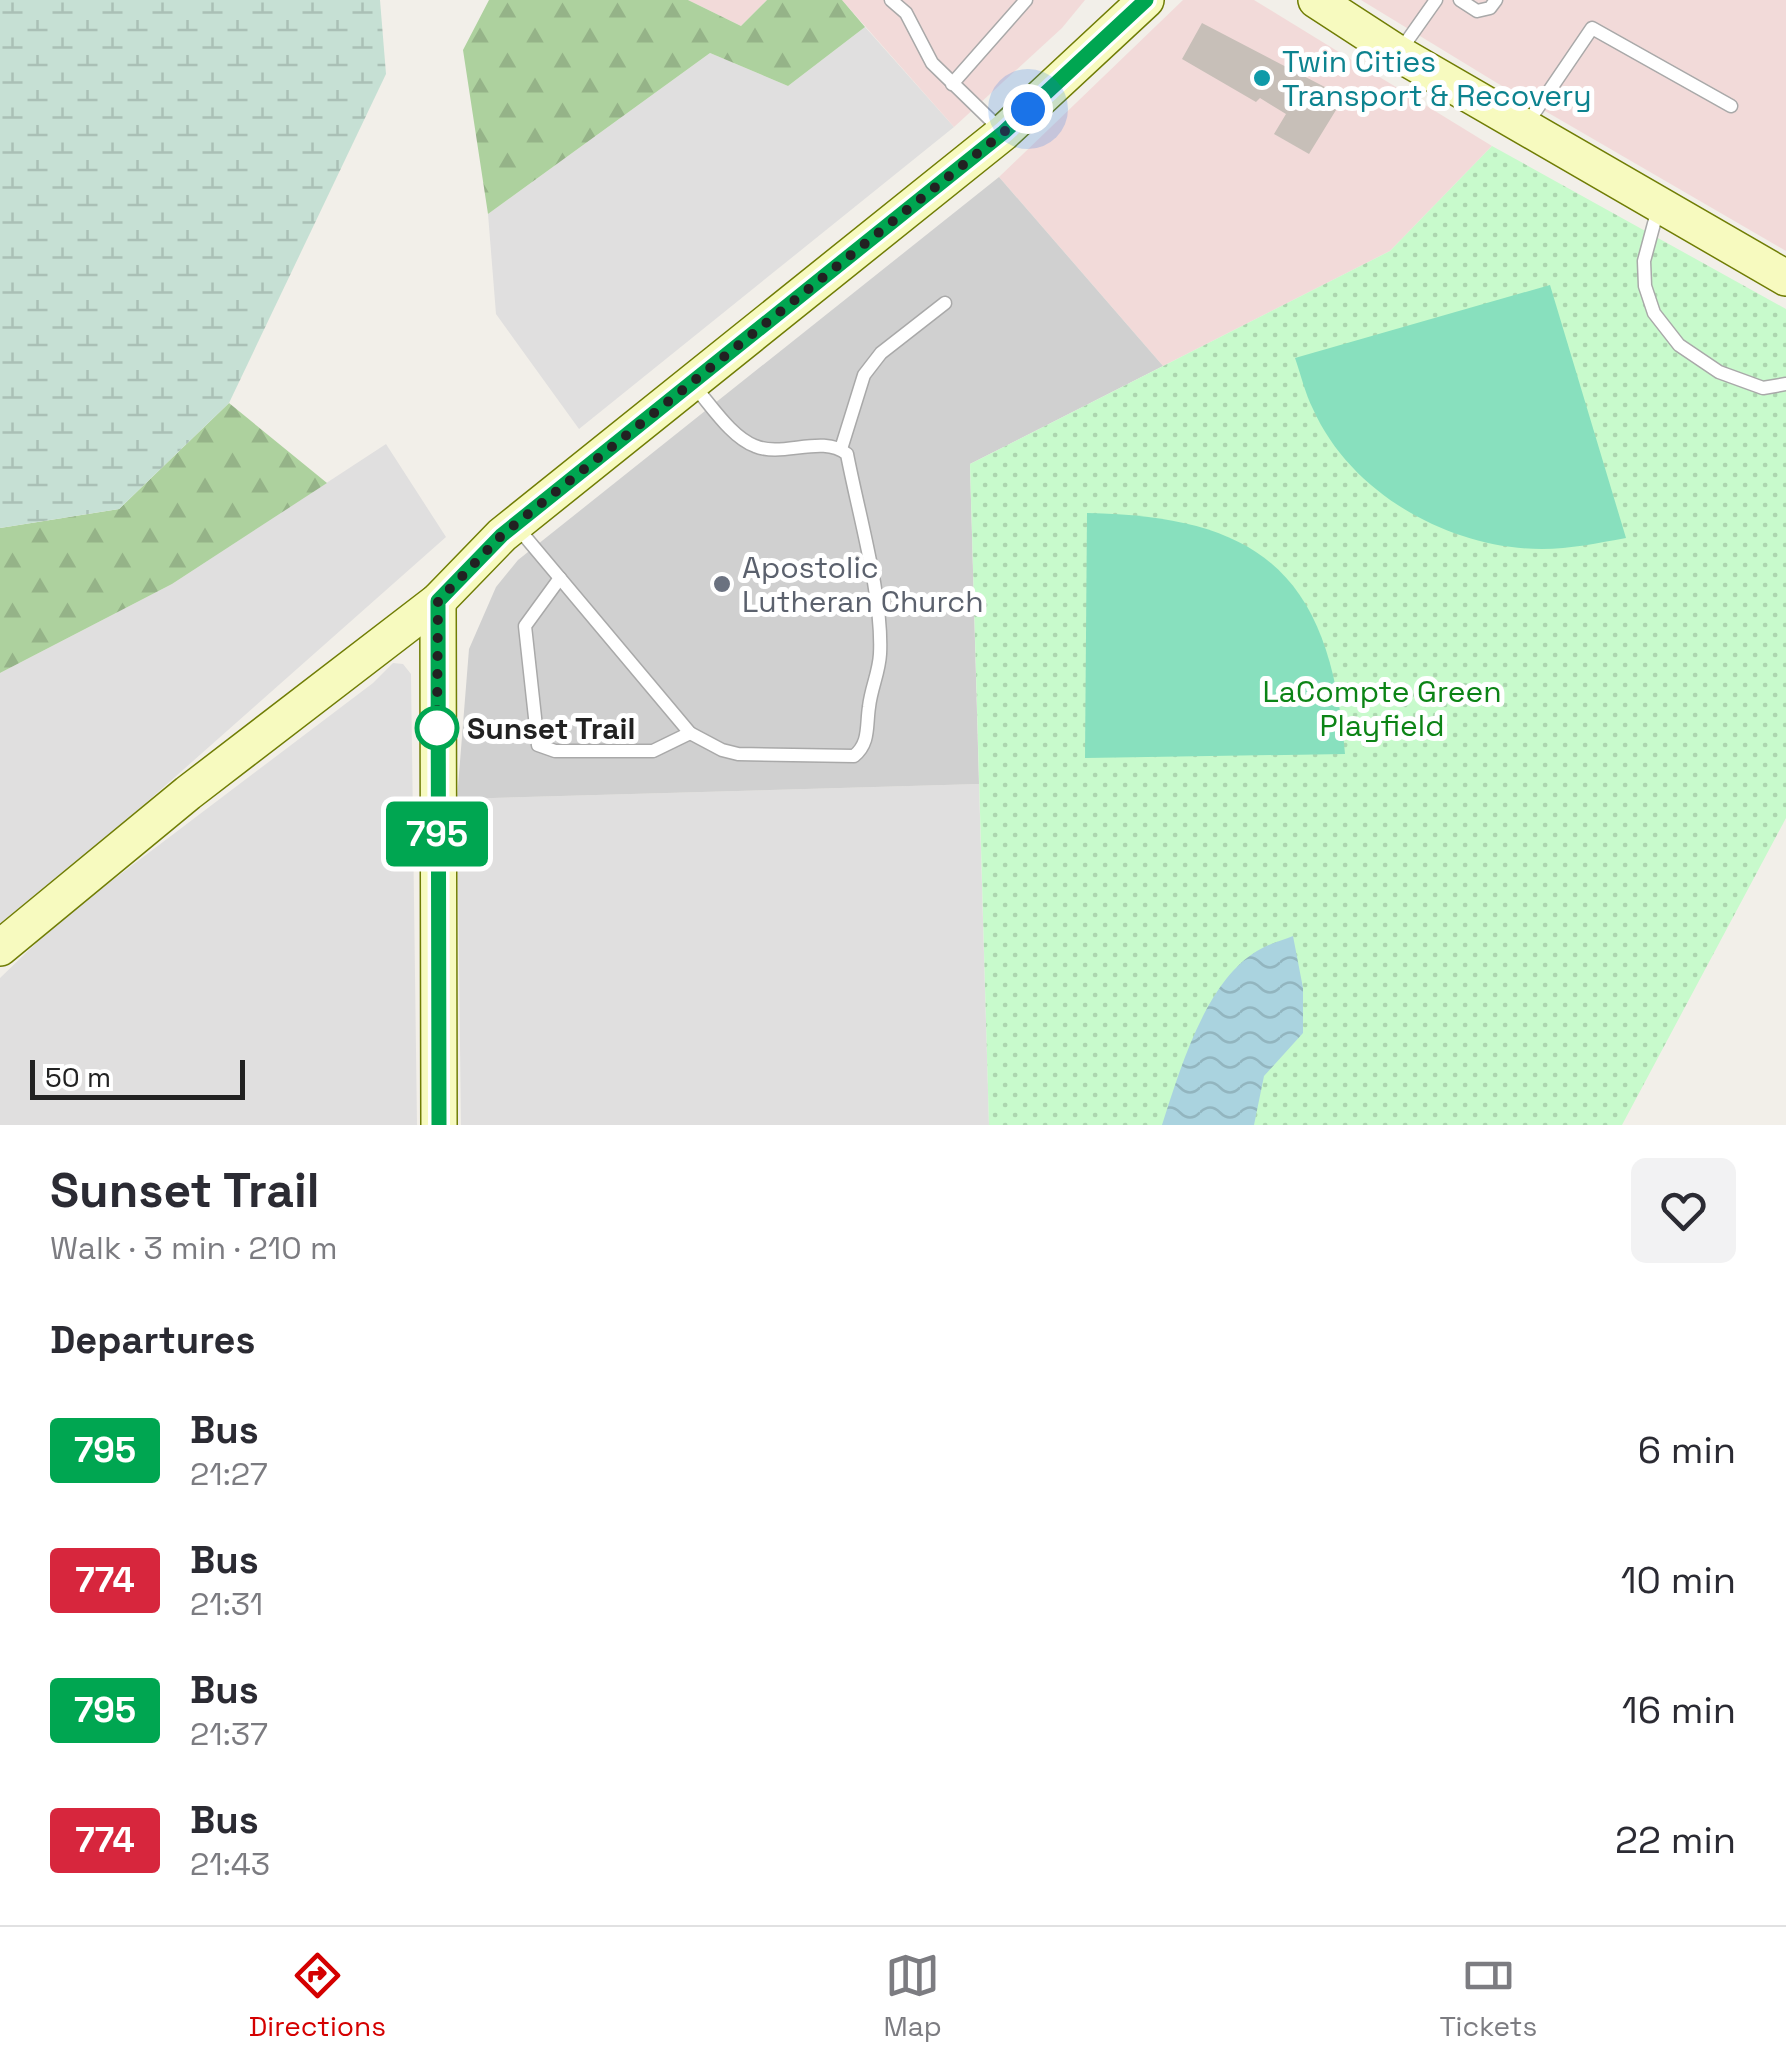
<!DOCTYPE html>
<meta charset="utf-8">
<style>
:root{--surface:#fff;--page:#f2f2f3;--text:#2b2b33;--muted:#7c7c81;--line:#e1e1e2;--accent:#d40000}
body{margin:0;font-family:"Space Grotesk",sans-serif;background:var(--page);color:var(--text);height:100vh;display:flex;flex-direction:column;font-size:38px;white-space:nowrap}
*{box-sizing:border-box;margin:0}
p{font-size:32px;color:var(--muted)}
.icon{flex:none;width:55px;height:55px;fill:none;stroke:currentColor;stroke-width:2;stroke-linecap:round;stroke-linejoin:round}
.map{position:relative;height:1125px;overflow:hidden}
.drawer{display:flex;flex-direction:column;background:var(--surface);flex:1}
.drawer>*{flex:none}
.badge{padding:0 20px;border-radius:8px;font-size:35px;line-height:65px}
.scale{position:absolute;left:30px;bottom:25px;width:215px;box-sizing:border-box;padding-left:10px;border:5px solid #222;border-top:0;font-size:28px;line-height:35px;white-space:nowrap;color:#222;-webkit-text-stroke:8px #fff;paint-order:stroke}
.you{position:absolute;width:50px;height:50px;margin:-25px;border:8px solid #fff;border-radius:50%;background:#1a73e8;box-shadow:0 0 0 15px #1a73e833}
.map>.badge{position:absolute;translate:-50% -50%;box-shadow:0 0 0 5px #fff}
h2{padding:0 50px;font-size:38px;line-height:90px}
.round{display:grid;place-items:center;flex:none;width:105px;height:105px;border-radius:15px;background:var(--page)}
.summary{display:flex;align-items:center;justify-content:space-between;height:170px;padding:0 50px}
h1{font-size:48px;font-weight:700;line-height:75px}
ul{padding:0;list-style:none}
li{display:flex;align-items:center;gap:30px;height:130px;padding:0 50px}
li div{flex:1}
li b{display:block;font-size:38px}
li em{font-style:normal}
li .badge{min-width:110px;font-weight:700;text-align:center}
.dock{display:flex;justify-content:space-around;align-items:center;height:140px;border-top:2px solid var(--line);background:var(--surface);font-size:28px;color:var(--muted)}
.dock a{display:grid;justify-items:center;gap:5px}
.dock .active{color:var(--accent)}
.map>svg:first-child{display:block}
.residential{fill:#e0dfdf}
.commercial{fill:#f2dad9}
.religious{fill:#d0d0d0}
.forest{fill:url(#forest-firs)}
.wetland{fill:url(#wetland-marsh)}
.park{fill:url(#park-dots)}
.pitch{fill:#88e0be}
.water{fill:url(#water-waves)}
.building{fill:#c7bfb8}
.lines{fill:none;stroke-linecap:round;stroke-linejoin:round}
.lane-casing{stroke:#a9a9a9;stroke-width:15}
.secondary-casing{stroke:#707d05;stroke-width:38}
.lane{stroke:#fff;stroke-width:12}
.secondary{stroke:#f7fabf;stroke-width:35}
.line-casing{stroke:#fff;stroke-width:22}
.line{stroke:#00a651;stroke-width:15}
.walk{stroke:#222;stroke-width:10;stroke-dasharray:0 18}
.culture-dot{fill:#0f9aa8;stroke:#fff;stroke-width:4}
.worship-dot{fill:#6b7280;stroke:#fff;stroke-width:4}
.stop-dot{fill:#fff;stroke:#00a651;stroke-width:5}
.labels{text-anchor:middle;dominant-baseline:central;stroke-width:10;stroke-linejoin:round;paint-order:stroke}
.culture-label{font-size:30px;fill:#0d838f;stroke:#fff;text-anchor:start}
.worship-label{font-size:30px;fill:#5b616d;stroke:#fff;text-anchor:start}
.park-label{font-size:30px;fill:#0c8416;stroke:#fff}
.stop-label{font-size:30px;font-weight:bold;fill:#222;stroke:#fff;text-anchor:start}
</style>
<div class="map">
<svg width="1786" height="1125" viewBox="0 0 1786 1125">
<defs>
<pattern id="forest-firs" width="22" height="20" patternUnits="userSpaceOnUse" patternTransform="scale(2.5)"><rect width="22" height="20" fill="#add19e"/><path d="M5 1l3.5 6h-7zM16 11l3.5 6h-7z" fill="#95b388"/></pattern>
<pattern id="wetland-marsh" width="20" height="14" patternUnits="userSpaceOnUse" patternTransform="scale(2.5)"><rect width="20" height="14" fill="#c6e0d4"/><path d="M1 5h8M5 5V1M11 12h8M15 12V8" fill="none" stroke="#aac0b6"/></pattern>
<pattern id="park-dots" width="8" height="8" patternUnits="userSpaceOnUse" patternTransform="scale(2.5)"><rect width="8" height="8" fill="#c8facc"/><path d="M2 2h.1M6 6h.1" fill="none" stroke="#acd6af" stroke-width="1.8" stroke-linecap="round"/></pattern>
<pattern id="water-waves" width="16" height="10" patternUnits="userSpaceOnUse" patternTransform="scale(2.5)"><rect width="16" height="10" fill="#aad3df"/><path d="M0 5q4-4 8 0t8 0" fill="none" stroke="#92b5bf"/></pattern>
</defs>
<rect width="100%" height="100%" fill="#f2efe9"/>
<g class="residential">
<polygon points="865,27 954,127 579,429 496,314 488,214 710,53 788,86"/>
<polygon points="386,444 446,537 0,932 0,673 172,584"/>
<polygon points="393,663 403,664 411,674 417,1125 0,1125 0,978 60,920 373,683"/>
<polygon points="979,784 989,1125 461,1125 457,799"/>
</g>
<g class="commercial">
<polygon points="688,0 767,0 741,26"/>
<polygon points="842,0 1085,0 1062,28 954,127"/>
<polygon points="1183,0 1254,0 1492,146 1390,251 1163,366 999,177"/>
<polygon points="1361,0 1786,0 1786,251 1497,83"/>
</g>
<polygon class="religious" points="999,177 1163,366 970,464 979,784 457,799 469,649 496,587 518,560"/>
<g class="forest">
<polygon points="489,0 688,0 741,26 767,0 842,0 865,27 788,86 710,53 488,214 463,50"/>
<polygon points="229,403 327,483 172,584 0,673 0,528 119,509"/>
</g>
<polygon class="wetland" points="0,0 380,0 386,74 229,403 119,509 0,528"/>
<polygon class="park" points="1492,146 1786,309 1786,818 1622,1125 989,1125 970,464 1390,251"/>
<g class="pitch">
<path d="M1550 285 1626 538C1598 543 1570 549 1542 549 1450 549 1351 494 1313 409 1305 393 1301 375 1295 358Z"/>
<path d="M1087 513C1265 516 1330 578 1345 754L1085 758Z"/>
</g>
<path class="water" d="M1293 936 1303 988V1033L1264 1076 1254 1125H1162C1180 1070 1205 982 1257 951 1268 944 1281 941 1293 936Z"/>
<polygon class="building" points="1202,23 1344,97 1309,154 1274,134 1286,114 1260,98 1256,102 1182,59"/>
<g class="lines">
<defs>
<g id="lane">
<polyline points="891,0 906,13 932,63 1001,130"/>
<polyline points="1460,0 1477,11 1490,8 1496,0"/>
<polyline points="1400,51 1436,0"/>
<polyline points="952,84 1026,0"/>
<polyline points="1526,125 1592,28 1731,106"/>
<polyline points="1659,205 1644,261 1645,286 1654,313 1679,345 1719,372 1763,388 1786,384"/>
<polyline points="841,449 864,375 881,353 945,303"/>
<path d="M517 527 690 733 722 750 738 754 854 756C870 743 866 726 869 707 871 688 879 673 880 654 883 597 858 512 847 454 822 434 783 458 755 446 731 437 711 405 694 386"/>
<polyline points="560,578 525,626 538,745 555,751 653,751 690,733"/>
</g>
<g id="secondary">
<polyline points="1316,0 1399,54 1786,278"/>
<polyline points="438,601 439,1125"/>
<polyline points="0,948 188,793 438,601 502,535 1003,133 1146,0"/>
</g>
</defs>
<use href="#lane" class="lane-casing"/>
<use href="#secondary" class="secondary-casing"/>
<use href="#lane" class="lane"/>
<use href="#secondary" class="secondary"/>
</g>
<g class="lines">
<defs>
<polyline id="line" points="439,1125 438,601 502,535 1004,132 1146,0"/>
</defs>
<use href="#line" class="line-casing"/>
<use href="#line" class="line"/>
<polyline class="walk" points="437,728 438,601 502,535 1004,132 1028,109"/>
</g>
<circle class="culture-dot" cx="1262" cy="78" r="10"/>
<circle class="worship-dot" cx="722" cy="584" r="10"/>
<circle class="stop-dot" cx="437" cy="728" r="20"/>
<g class="labels">
<g class="culture-label">
<text x="1282" y="61">Twin Cities<tspan x="1282" dy="34">Transport &amp; Recovery</tspan></text>
</g>
<g class="worship-label">
<text x="742" y="567">Apostolic<tspan x="742" dy="34">Lutheran Church</tspan></text>
</g>
<g class="park-label">
<text x="1382" y="691">LaCompte Green<tspan x="1382" dy="34">Playfield</tspan></text>
</g>
<g class="stop-label">
<text x="467" y="728">Sunset Trail</text>
</g>
</g>
</svg>
<div class="scale">50 m</div>
<div class="you" style="left:1028px;top:109px"></div>
<b class="badge" style="left:437px;top:834px;background:#00a651;color:#fff">795</b>
</div>
<section class="drawer">
<div class="summary"><div><h1>Sunset Trail</h1><p>Walk · 3 min · 210 m</p></div><a class="round"><svg class="icon" aria-label="heart" viewBox="0 0 24 24"><path d="M12 20l-8-8c-3-5 5-10 8-4 3-6 11-1 8 4z"/></svg></a></div>
<h2>Departures</h2>
<ul>
<li><span class="badge" style="background:#00a651;color:#fff">795</span><div><b>Bus</b><p>21:27</p></div><em>6 min</em></li>
<li><span class="badge" style="background:#d7263d;color:#fff">774</span><div><b>Bus</b><p>21:31</p></div><em>10 min</em></li>
<li><span class="badge" style="background:#00a651;color:#fff">795</span><div><b>Bus</b><p>21:37</p></div><em>16 min</em></li>
<li><span class="badge" style="background:#d7263d;color:#fff">774</span><div><b>Bus</b><p>21:43</p></div><em>22 min</em></li>
</ul>
</section>
<nav class="dock">
<a class="active"><svg class="icon" aria-label="directions" viewBox="0 0 24 24"><path d="M12 3l9 9-9 9-9-9zM9 14v-3h6M13 9l2 2-2 2"/></svg>Directions</a>
<a><svg class="icon" aria-label="map" viewBox="0 0 24 24"><path d="M3 6l6-2 6 2 6-2v14l-6 2-6-2-6 2zM9 4v14M15 6v14"/></svg>Map</a>
<a><svg class="icon" aria-label="tickets" viewBox="0 0 24 24"><path d="M3 7h18v10H3zM15 7v10"/></svg>Tickets</a>
</nav>
